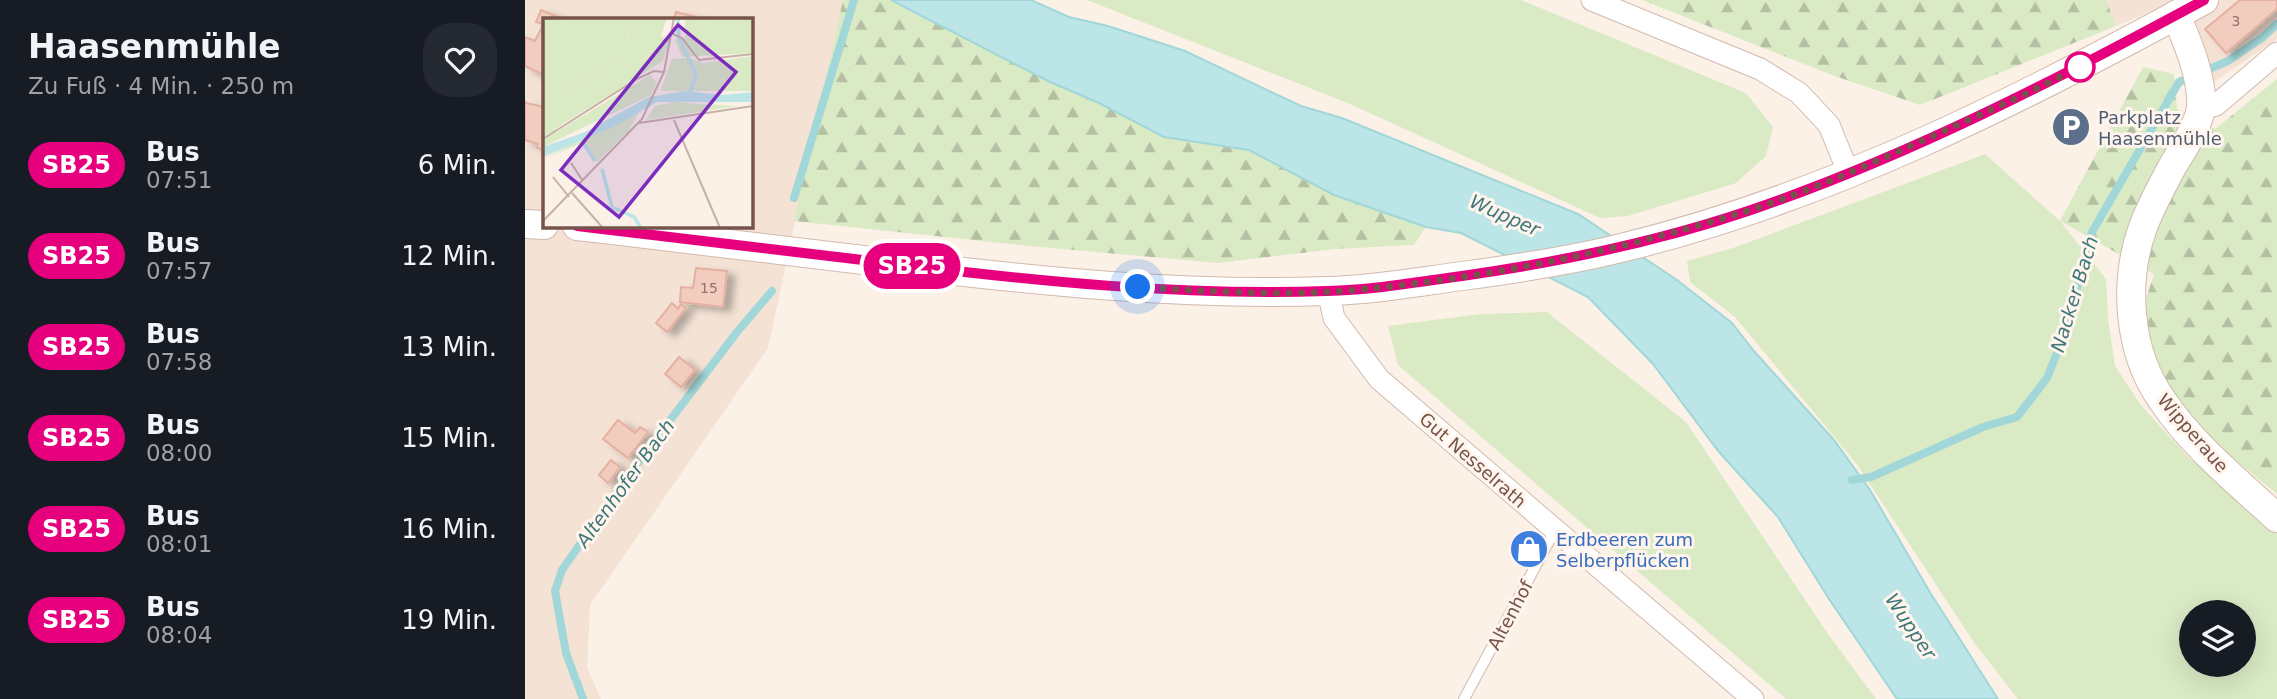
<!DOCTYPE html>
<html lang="de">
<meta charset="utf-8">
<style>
:root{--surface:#171b24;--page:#242831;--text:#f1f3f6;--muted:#9ea1a6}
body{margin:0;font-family:"DejaVu Sans",sans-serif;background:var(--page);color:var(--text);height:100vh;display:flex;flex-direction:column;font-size:26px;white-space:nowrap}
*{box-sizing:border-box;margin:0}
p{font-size:23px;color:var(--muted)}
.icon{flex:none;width:38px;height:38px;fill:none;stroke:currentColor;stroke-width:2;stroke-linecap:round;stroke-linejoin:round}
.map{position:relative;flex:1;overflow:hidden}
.sheet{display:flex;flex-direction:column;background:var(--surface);width:525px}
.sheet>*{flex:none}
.badge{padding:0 14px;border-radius:23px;font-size:24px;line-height:46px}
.tools{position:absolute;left:1654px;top:600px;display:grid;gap:14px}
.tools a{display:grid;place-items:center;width:77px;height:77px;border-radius:50%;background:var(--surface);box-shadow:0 7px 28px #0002;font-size:35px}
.you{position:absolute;width:35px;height:35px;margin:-18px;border:5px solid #fff;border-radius:50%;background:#1a73e8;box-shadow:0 0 0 10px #1a73e833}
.map>.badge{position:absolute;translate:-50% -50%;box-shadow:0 0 0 4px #fff}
.round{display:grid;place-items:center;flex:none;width:74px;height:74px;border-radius:28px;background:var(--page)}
.summary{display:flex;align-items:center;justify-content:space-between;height:119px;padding:0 28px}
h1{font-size:33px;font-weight:800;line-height:52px}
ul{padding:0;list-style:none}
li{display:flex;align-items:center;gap:21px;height:91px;padding:0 28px}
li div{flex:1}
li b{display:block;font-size:26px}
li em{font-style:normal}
li .badge{min-width:77px;font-weight:700;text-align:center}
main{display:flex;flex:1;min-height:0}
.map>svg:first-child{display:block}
.residential{fill:#f4e2d5;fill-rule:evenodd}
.grass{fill:#d9eac5;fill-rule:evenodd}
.forest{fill:url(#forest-firs)}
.water{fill:#bbe5e6;stroke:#a1d7d8;stroke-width:2}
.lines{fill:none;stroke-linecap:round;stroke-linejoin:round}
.stream{stroke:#a1d7d8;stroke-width:8}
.building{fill:#f2ccbe;stroke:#e4b09f;stroke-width:2;filter:url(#shadow)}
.lane-casing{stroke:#d0b9af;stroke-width:12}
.street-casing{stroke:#d0b9af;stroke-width:23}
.secondary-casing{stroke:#d3b8ad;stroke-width:30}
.lane{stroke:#fff;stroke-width:10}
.street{stroke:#fff;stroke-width:21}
.secondary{stroke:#fff;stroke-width:28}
.line-casing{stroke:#fff;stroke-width:16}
.line{stroke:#e6007e;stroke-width:10}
.walk{stroke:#76544b;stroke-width:7;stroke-dasharray:0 12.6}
.stop-dot{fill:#fff;stroke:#e6007e;stroke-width:3.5}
.labels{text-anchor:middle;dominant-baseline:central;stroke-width:6;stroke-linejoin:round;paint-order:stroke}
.number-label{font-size:14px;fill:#957268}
.service-label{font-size:18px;fill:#4e5e75;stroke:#fff5ed;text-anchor:start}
.street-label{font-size:18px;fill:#76544b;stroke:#fff5ed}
.shop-label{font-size:18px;fill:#366cbe;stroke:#fff5ed;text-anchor:start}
.water-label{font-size:19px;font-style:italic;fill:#3f787b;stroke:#fff5ed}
.inset-river{fill:none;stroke:#bbe5e6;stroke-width:3.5}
.inset-road{fill:none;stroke:#c6b2a8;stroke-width:2}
.view{fill:#7b2cbf;fill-opacity:0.15;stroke:#7b2cbf;stroke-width:3.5}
.inset-edge{fill:none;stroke:#76544b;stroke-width:3.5}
</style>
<main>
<section class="sheet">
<div class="summary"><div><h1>Haasenmühle</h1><p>Zu Fuß · 4 Min. · 250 m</p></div><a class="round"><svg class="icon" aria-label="heart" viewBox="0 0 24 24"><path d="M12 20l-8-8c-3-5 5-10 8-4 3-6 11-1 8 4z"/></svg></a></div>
<ul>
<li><span class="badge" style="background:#e6007e;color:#fff">SB25</span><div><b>Bus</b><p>07:51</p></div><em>6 Min.</em></li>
<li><span class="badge" style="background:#e6007e;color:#fff">SB25</span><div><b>Bus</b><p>07:57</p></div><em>12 Min.</em></li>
<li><span class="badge" style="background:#e6007e;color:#fff">SB25</span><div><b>Bus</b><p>07:58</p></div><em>13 Min.</em></li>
<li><span class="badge" style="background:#e6007e;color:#fff">SB25</span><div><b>Bus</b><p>08:00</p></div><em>15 Min.</em></li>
<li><span class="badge" style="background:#e6007e;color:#fff">SB25</span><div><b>Bus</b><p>08:01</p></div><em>16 Min.</em></li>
<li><span class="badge" style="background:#e6007e;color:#fff">SB25</span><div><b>Bus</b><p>08:04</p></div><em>19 Min.</em></li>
</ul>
</section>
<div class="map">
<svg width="1752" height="699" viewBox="0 0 1752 699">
<defs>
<pattern id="forest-firs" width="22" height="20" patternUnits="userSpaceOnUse" patternTransform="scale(1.75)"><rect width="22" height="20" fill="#d9eac5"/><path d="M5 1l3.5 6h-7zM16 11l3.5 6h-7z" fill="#b5c0a2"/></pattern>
<filter id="shadow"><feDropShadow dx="8" dy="4.5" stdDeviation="3.5" flood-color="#0004"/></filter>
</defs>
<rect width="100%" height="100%" fill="#fcf1e6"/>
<g class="residential">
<path d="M0 0H318L243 348 65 605 62 668 76 699H0ZM19 19H226V226H19Z"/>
<polygon points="1581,0 1752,0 1752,39 1686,84 1654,0 1591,26"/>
</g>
<g class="grass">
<polygon points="562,0 996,0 1221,93 1248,127 1241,156 1211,183 1103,216 1075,218 825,104"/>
<path d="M1460 154 1535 221 1581 279 1583 319 1590 366 1615 404 1664 458 1752 530V699H1493L1450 644 1331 463 1210 317 1165 282 1162 261 1211 247ZM1666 612H1718V665H1666Z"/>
<polygon points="1022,312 1161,422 1303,634 1351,699 1261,699 873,365 863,326 955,314"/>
</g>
<g class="forest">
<polygon points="318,0 366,0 523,81 574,103 638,137 724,150 766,171 901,227 889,245 810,249 693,263 505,246 269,221"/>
<polygon points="1117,0 1581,0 1591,26 1395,105 1307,75"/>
<polygon points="1618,67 1649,74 1652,109 1690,129 1752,79 1752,494 1696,448 1650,396 1633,372 1623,340 1620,302 1629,274 1535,221"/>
</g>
<polygon class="water" points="366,0 506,0 544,17 583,26 660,51 776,106 817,118 1053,214 1152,280 1207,323 1228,350 1309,440 1345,490 1406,594 1473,699 1372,699 1304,599 1253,517 1194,452 1128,364 1063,297 936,233 901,227 809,195 724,150 639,137 574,103 523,81"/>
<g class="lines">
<g class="stream">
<polyline points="269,198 329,0"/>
<polyline points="1327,480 1346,477 1458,427 1492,417 1522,378 1540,333 1567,232 1654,82 1703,61 1737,38 1752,24"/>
<polyline points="58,699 41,653 30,591 37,570 102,477 212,332 247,291"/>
</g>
</g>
<g class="building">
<polygon points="1715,0 1752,0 1752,9 1701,53 1680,29"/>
<polygon points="16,10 38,19 19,19 19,24 11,22"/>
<polygon points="151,12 179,19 149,19"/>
<polygon points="19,23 19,75 0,66 0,37 10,41"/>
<polygon points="0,101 1,103 19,107 19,150 12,148 13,144 0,140"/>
<polygon points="171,268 202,271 198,307 155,302 156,287 168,288"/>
<polygon points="147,303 153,309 156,304 161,308 142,332 131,323"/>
<polygon points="154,357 170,370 156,387 140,374"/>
<polygon points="93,420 110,433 115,427 123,432 103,458 78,439"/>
<polygon points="86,460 95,467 83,483 74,475"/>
</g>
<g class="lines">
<defs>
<polyline id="lane" points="939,699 1030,530"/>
<g id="street">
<polyline points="1067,0 1235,69 1274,93 1304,125 1324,174"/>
<polyline points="1677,109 1691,105 1752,53"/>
<polyline points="803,291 809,318 854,379 1228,699"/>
</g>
<g id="secondary">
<path d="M1651 15C1662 41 1678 78 1676 107 1675 124 1655 153 1646 169 1636 188 1626 206 1618 227 1598 282 1603 352 1637 400 1667 445 1713 482 1752 518"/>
<polyline points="0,224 19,225"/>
<path d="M52 226C156 238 260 251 363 263 509 281 656 296 803 291 848 290 892 282 937 276 990 269 1044 261 1096 248 1302 198 1494 101 1679 0"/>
</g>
</defs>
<use href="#lane" class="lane-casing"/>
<use href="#street" class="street-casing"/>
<use href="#secondary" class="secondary-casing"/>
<use href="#lane" class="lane"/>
<use href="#street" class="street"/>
<use href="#secondary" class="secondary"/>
</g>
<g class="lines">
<defs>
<path id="line" d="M52 226C156 238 259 251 363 263 509 281 656 296 802 291 848 290 892 282 937 276 1035 262 1132 242 1226 210 1384 156 1533 79 1679 0"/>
</defs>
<use href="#line" class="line-casing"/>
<use href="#line" class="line"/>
<path class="walk" d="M613 287C691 292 772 297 850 288 977 275 1101 249 1222 211 1291 189 1357 159 1423 129 1468 109 1513 89 1556 66L1555 67"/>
</g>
<defs>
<symbol id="parking-disc" viewBox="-11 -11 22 22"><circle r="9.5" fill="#5c6f8a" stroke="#fff5ed"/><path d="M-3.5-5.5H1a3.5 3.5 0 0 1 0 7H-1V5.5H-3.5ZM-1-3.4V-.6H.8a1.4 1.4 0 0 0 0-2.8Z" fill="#fff"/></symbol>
<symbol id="shop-disc" viewBox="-11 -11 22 22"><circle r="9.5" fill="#3f7fe0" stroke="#fff5ed"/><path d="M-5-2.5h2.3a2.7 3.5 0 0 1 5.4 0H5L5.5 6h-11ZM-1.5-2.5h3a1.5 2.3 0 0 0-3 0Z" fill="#fff"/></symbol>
</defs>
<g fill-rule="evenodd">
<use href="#parking-disc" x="1524" y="105" width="44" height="44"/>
<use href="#shop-disc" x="982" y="527" width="44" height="44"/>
</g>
<circle class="stop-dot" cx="1555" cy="67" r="14"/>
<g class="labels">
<g class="number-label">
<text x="1711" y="21">3</text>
<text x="184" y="288">15</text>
</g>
<g class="service-label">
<text x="1573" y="117">Parkplatz<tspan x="1573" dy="21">Haasenmühle</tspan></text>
</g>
<g class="street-label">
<text transform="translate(1668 433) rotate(49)">Wipperaue</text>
<text transform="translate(948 460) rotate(41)">Gut Nesselrath</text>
<text transform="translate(985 615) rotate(-62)">Altenhof</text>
</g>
<g class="shop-label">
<text x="1031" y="539">Erdbeeren zum<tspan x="1031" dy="21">Selberpflücken</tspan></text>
</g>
<g class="water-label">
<text transform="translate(980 215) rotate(24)">Wupper</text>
<text transform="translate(1549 294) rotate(-73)">Nacker Bach</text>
<text transform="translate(100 483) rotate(-54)">Altenhofer Bach</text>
<text transform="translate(1386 626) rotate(56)">Wupper</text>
</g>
</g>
<g transform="translate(18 18)">
<rect width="210" height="210" fill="#fcf1e6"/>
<path d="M0 0H86L85 29 75 40 0 84ZM210 38V73H117L129 41 147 40 160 45ZM107 57 114 64 108 77 0 129 12 115ZM131 84 158 86 194 88 103 102 112 88Z" fill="#d9eac5"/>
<path d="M86 0H124L118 18 127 22 120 43 12 111 13 118 0 128V84L75 40 85 28ZM142 0H210V35L139 39 132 22 142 20ZM97 92 86 112 54 144 39 125 0 141Z" fill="#d9eac5"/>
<path d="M142 73 180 77 210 74V84H114L72 108 0 139V129L42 114 106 79Z" fill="#bbe5e6"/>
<path class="inset-river" d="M135 0 136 20 153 56 147 74M39 123 52 143M59 151 69 189 91 199 98 210"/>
<path class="inset-road" d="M130 16 139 20 156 42 210 36M131 102 177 210M96 105 210 88M0 121 94 61 111 53 121 54M28 145 40 163M10 159 26 179M29 175 60 210M0 203 99 101 121 54 131 0"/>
<path class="view" d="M135 7 193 54 76 199 18 152Z"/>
<rect width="210" height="210" class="inset-edge"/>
</g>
</svg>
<div class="tools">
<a><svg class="icon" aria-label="layers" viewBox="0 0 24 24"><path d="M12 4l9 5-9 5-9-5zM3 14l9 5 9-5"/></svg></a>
</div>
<div class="you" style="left:613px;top:287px"></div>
<b class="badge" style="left:387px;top:266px;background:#e6007e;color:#fff">SB25</b>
</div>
</main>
